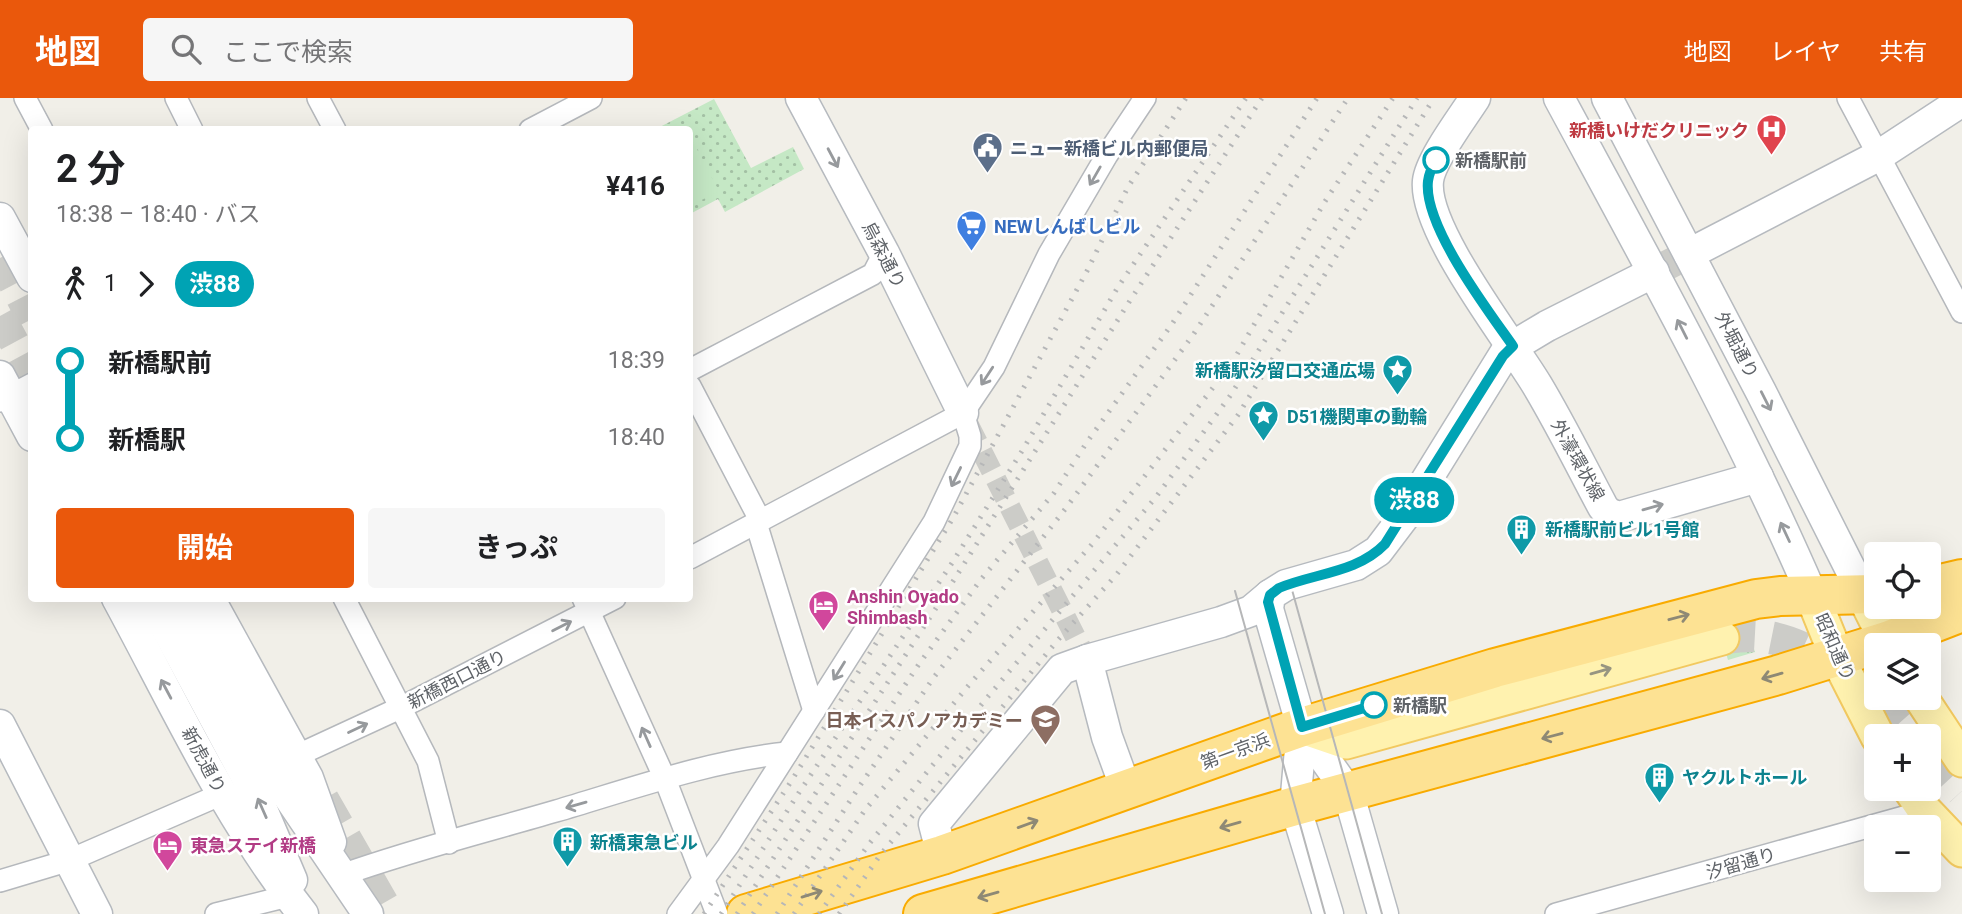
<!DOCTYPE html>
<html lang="ja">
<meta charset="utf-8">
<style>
:root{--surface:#fff;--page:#f6f6f6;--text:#202124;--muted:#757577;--accent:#ea580c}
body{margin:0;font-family:Roboto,"Noto Sans JP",sans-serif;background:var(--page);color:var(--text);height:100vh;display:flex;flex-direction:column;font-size:26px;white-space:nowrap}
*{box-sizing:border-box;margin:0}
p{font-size:23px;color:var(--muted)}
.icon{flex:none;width:38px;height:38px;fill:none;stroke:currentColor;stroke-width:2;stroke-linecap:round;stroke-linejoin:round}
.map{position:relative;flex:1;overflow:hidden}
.drawer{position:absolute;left:28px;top:28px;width:665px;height:476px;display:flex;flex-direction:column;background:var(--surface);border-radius:7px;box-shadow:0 7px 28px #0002}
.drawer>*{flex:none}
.badge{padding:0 14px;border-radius:23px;font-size:24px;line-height:46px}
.fabs{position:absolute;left:1864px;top:444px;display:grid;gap:14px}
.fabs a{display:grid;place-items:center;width:77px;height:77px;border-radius:7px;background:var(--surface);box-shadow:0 7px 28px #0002;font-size:35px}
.map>.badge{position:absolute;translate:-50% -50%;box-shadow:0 0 0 4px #fff}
.legs{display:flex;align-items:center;gap:10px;height:77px;padding:0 28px;font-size:23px}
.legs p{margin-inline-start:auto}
.head{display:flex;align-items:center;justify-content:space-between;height:119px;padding:0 28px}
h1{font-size:38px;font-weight:700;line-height:52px}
.primary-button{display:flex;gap:14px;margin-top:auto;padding:14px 28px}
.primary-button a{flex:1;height:80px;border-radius:7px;background:var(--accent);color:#fff;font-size:28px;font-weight:700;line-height:80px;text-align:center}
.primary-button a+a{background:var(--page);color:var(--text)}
ul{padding:0 28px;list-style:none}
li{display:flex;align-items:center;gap:24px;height:77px;font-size:26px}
li i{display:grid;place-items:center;width:10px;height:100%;margin:0 9px;background:currentColor}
li i::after{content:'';width:18px;height:18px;margin:-9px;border:5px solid;border-radius:50%;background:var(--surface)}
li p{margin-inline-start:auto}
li:first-child i{background:linear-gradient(#0000 50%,currentColor 0)}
li:last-child i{background:linear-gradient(currentColor 50%,#0000 0)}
header{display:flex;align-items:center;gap:42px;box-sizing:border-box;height:98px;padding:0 35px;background:var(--accent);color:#fff}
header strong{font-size:33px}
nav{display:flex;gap:38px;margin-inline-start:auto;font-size:24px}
.search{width:490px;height:63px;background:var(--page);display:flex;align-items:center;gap:18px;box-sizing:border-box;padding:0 24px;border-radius:7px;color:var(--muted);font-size:26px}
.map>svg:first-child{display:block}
.grass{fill:url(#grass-tufts)}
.park{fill:url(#park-dots)}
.pitch{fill:#c5e8c5}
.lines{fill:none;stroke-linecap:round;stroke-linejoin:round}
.street-tunnel{stroke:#ccccc8;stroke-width:21;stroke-dasharray:21 10;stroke-linecap:butt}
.secondary-tunnel{stroke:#ccccc8;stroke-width:30;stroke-dasharray:30 15;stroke-linecap:butt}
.primary-tunnel{stroke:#ccccc8;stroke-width:33;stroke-dasharray:33 17;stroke-linecap:butt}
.street-casing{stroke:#b5b8bc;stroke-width:24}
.secondary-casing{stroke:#b6babf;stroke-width:33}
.primary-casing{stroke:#f2c960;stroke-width:37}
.highway-casing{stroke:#f9ab00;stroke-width:42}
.street{stroke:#fff;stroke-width:21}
.secondary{stroke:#fff;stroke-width:30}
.primary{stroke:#fff2af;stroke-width:33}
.highway{stroke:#fde293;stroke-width:38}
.tram{stroke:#b6b7b8;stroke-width:2}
.rail{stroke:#b6b7b8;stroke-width:5;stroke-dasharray:2 9;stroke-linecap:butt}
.oneway{stroke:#979a9d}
.oneway2{stroke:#8e8975}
.oneway3{stroke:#979581}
.line-1-casing{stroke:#fff;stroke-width:16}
.line-1{stroke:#00a3b4;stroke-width:10}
.stop-1-dot{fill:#fff;stroke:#00a3b4;stroke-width:3.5}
.labels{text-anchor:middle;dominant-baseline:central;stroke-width:5;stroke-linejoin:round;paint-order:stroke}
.health-label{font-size:18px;font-weight:bold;fill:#be3a42;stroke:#fff;text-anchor:end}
.service-label{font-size:18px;font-weight:bold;fill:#4e5e75;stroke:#fff;text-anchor:start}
.stop-label{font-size:18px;font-weight:bold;fill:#5f6368;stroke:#fff;text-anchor:start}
.shop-label{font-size:18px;font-weight:bold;fill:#366cbe;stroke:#fff;text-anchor:start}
.street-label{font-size:18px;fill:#5f6368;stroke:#fff}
.culture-label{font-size:18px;font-weight:bold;fill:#0d838f;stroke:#fff;text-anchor:start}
.hotel-label{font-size:18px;font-weight:bold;fill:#b23c85;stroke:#fff;text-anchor:start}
.education-label{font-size:18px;font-weight:bold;fill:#785e54;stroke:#fff;text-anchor:end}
</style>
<header>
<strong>地図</strong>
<div class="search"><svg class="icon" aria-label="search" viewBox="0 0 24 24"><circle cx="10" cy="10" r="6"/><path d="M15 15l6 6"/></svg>ここで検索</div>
<nav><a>地図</a><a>レイヤ</a><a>共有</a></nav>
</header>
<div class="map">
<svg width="1962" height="816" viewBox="0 0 1962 816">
<defs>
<pattern id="grass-tufts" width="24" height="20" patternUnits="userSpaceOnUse" patternTransform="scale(1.75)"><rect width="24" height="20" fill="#c5e8c5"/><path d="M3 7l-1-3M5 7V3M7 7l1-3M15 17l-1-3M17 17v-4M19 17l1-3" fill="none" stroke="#a3c0a4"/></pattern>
<pattern id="park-dots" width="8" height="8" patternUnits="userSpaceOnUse" patternTransform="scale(1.75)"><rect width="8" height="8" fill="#c5e8c5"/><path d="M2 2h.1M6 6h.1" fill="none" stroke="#a3c0a4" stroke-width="1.8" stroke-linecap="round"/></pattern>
</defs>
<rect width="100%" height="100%" fill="#f1efe8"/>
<polygon class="grass" points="1744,521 1755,554 1728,562 1717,525"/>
<polygon class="park" points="714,1 751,70 793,49 804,71 725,114 718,101 690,116 690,32 654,32"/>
<polygon class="pitch" points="690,38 719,93 690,108"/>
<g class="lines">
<polyline class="street-tunnel" points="968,326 1087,562"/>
<g class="secondary-tunnel">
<polyline points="0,160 32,221"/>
<polyline points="1654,174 1689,156"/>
<polyline points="0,218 32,277"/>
<polyline points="324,701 390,816"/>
</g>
<g class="primary-tunnel">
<path d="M1722 540C1737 538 1751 536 1766 539 1802 544 1849 574 1876 599"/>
<polyline points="1878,600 1913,639"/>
<polyline points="1928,656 1962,693"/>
</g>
<defs>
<g id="street">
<polyline points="25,0 42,32"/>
<polyline points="176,0 192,32"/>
<polyline points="318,0 335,32"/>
<polyline points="1848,0 1962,214"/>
<polyline points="530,32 591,0"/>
<polyline points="690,272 873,176 884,155"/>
<polyline points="690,288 760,422"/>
<polyline points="0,303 32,286"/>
<polyline points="756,425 814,613"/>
<polyline points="690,460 963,315 994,269 1049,156 1107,57 1145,0"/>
<polyline points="344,500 428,663 449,745"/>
<polyline points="583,500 665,681 717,816"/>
<polyline points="296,658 402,609 615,500"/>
<path d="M342 777C412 752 484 734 556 713 631 691 709 663 787 655"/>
<polyline points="0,783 70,762 222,696"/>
<polyline points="216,816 288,798"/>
<polyline points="678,816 728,748 934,424 970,348 970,338 963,315"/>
<polyline points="1556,816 1925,713"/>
</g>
<g id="secondary">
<polyline points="801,0 884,155 963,315"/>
<path d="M1475 0C1463 19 1430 62 1428 83 1423 132 1510 242 1537 287 1561 327 1581 368 1603 409L1608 415 1619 419 1758 379"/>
<path d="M1559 0C1647 163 1738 326 1812 497"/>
<polyline points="1607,0 1761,294 1863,496"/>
<polyline points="0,120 32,179"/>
<polyline points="1689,156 1878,58 1962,3"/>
<polyline points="0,278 32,338"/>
<path d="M117 500C175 607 227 721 303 816"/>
<polyline points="150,500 256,697 292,782"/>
<polyline points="179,500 280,686 368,816"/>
<polyline points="209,500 308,680 331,744"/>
<polyline points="1087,562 1107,639 1126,691"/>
<polyline points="0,627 97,816"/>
<polyline points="1302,629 1295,708 1328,816"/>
<polyline points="942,757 934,726 1062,571 1087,562 1221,524 1251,513 1270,497"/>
<polyline points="1383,816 1348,694 1302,629 1268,511 1270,497 1286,487 1356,467 1378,453 1403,420 1507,252 1547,228 1654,174"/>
</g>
<g id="primary">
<polyline points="1863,496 1889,548"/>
<polyline points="1812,497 1837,559 1878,639"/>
<polyline points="1921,600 1962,662"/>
<polyline points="1302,629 1346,644 1722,540"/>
<polyline points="1910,691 1925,713 1962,752"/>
</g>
<g id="highway">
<polyline points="1928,489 1962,481"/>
<polyline points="746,816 942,757 1302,629 1495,570 1756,501 1780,498 1876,496"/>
<polyline points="923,816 1295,708 1778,577 1887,543 1962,514"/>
</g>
</defs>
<use href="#street" class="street-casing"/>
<use href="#secondary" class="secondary-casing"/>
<use href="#primary" class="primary-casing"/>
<use href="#highway" class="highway-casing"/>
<use href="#street" class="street"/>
<use href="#secondary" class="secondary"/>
<use href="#primary" class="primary"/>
<use href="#highway" class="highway"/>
<g class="tram">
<polyline points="1289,481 1382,816"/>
<polyline points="1235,493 1325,816"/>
</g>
<g class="rail">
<polyline points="704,816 792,682 953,420 1087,173 1128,89 1186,0"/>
<polyline points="721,816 800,693 952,465 1022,353 1118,189 1246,0"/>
<polyline points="737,816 940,504 1131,201 1262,0"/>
<polyline points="753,816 919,566 982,480 1054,395 1087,344 1172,226 1317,0"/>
<polyline points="777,816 859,689 934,579 1066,410 1193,237 1348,0"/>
<polyline points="794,816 865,712 969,587 1093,445 1232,265 1324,105 1393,0"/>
<polyline points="819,816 869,746 986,601 1156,399 1230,298 1417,0"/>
<polyline points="839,816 881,756 1057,543 1117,476 1238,317 1434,0"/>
</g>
</g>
<defs><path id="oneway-shaft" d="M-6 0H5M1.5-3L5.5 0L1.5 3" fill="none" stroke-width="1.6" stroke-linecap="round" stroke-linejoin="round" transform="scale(1.75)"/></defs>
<g class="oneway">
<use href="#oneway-shaft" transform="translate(833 60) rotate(62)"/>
<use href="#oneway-shaft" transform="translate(1095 78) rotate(120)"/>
<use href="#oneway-shaft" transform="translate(1682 231) rotate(-117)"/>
<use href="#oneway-shaft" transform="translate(987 278) rotate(123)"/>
<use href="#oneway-shaft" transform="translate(1766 303) rotate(63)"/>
<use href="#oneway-shaft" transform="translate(956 379) rotate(116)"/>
<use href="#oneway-shaft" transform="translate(1653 409) rotate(-16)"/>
<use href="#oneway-shaft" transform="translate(1785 434) rotate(-115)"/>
<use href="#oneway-shaft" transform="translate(562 528) rotate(-27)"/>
<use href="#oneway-shaft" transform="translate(839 573) rotate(122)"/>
<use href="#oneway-shaft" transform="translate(166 591) rotate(-118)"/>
<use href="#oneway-shaft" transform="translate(358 630) rotate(-25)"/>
<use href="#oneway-shaft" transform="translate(646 639) rotate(-114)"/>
<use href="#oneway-shaft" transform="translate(576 707) rotate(164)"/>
<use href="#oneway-shaft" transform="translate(262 710) rotate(-114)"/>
</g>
<g class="oneway2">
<use href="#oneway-shaft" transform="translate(1679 519) rotate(-15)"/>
<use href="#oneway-shaft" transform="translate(1772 578) rotate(164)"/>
<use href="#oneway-shaft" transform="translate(1552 638) rotate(165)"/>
<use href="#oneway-shaft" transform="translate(1028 726) rotate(-20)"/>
<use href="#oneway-shaft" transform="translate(1230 727) rotate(164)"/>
<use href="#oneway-shaft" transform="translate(812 796) rotate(-17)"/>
<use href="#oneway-shaft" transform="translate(988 797) rotate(164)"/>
</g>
<use class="oneway3" href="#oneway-shaft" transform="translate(1601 573) rotate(-16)"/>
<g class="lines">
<defs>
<path id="line-1" d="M1374 607 1302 629 1268 504 1270 497 1279 490C1315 475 1357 475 1385 446L1503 258 1513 248C1487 211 1423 127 1428 83 1429 75 1432 69 1436 62"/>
</defs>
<use href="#line-1" class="line-1-casing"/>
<use href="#line-1" class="line-1"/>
</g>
<defs>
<symbol id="hospital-pin" viewBox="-11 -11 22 30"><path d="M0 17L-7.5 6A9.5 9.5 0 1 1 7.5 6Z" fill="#e0444e" stroke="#fff"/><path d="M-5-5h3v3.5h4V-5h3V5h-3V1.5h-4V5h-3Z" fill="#fff"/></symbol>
<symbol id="civic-pin" viewBox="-11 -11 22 30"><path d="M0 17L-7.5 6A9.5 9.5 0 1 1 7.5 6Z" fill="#5c6f8a" stroke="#fff"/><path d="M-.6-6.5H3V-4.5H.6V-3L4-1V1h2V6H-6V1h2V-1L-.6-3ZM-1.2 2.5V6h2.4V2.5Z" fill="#fff"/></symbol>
<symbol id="supermarket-pin" viewBox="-11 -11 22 30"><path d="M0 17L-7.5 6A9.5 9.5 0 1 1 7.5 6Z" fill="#3f7fe0" stroke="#fff"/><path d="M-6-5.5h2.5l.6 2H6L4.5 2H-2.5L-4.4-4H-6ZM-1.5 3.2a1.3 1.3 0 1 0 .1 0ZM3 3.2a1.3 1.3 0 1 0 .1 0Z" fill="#fff"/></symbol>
<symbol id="sight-pin" viewBox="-11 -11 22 30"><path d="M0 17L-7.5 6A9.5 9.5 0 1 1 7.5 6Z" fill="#0f9aa8" stroke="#fff"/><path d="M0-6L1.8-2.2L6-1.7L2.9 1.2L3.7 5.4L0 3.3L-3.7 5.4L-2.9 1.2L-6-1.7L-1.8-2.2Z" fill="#fff"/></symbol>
<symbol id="building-pin" viewBox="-11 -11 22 30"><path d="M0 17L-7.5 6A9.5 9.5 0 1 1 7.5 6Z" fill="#0f9aa8" stroke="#fff"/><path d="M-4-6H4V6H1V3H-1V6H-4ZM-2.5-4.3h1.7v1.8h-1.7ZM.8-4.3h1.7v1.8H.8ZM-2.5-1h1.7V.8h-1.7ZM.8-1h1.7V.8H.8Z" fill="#fff"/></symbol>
<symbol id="hotel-pin" viewBox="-11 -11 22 30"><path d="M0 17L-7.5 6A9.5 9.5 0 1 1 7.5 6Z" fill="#d1479c" stroke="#fff"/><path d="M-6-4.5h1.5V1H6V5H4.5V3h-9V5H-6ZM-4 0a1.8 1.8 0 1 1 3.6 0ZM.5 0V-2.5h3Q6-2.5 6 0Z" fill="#fff"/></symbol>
<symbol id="school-pin" viewBox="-11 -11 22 30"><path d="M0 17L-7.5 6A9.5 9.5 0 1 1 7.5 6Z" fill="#8d6e63" stroke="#fff"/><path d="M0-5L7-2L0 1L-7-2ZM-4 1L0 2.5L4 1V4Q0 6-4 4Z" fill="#fff"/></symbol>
</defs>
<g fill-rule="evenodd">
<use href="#hospital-pin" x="1754" y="14" width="35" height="47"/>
<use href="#civic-pin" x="970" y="32" width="35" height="47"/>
<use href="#supermarket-pin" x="954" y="110" width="35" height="47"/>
<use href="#sight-pin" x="1380" y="254" width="35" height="47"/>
<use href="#sight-pin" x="1246" y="300" width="35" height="47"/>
<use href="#building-pin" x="1504" y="414" width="35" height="47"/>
<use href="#hotel-pin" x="806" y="490" width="35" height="47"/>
<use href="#school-pin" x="1028" y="604" width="35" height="47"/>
<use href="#building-pin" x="1642" y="662" width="35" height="47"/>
<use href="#building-pin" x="550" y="726" width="35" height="47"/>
<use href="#hotel-pin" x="150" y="730" width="35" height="47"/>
</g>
<g class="stop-1-dot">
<circle cx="1436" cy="62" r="12"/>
<circle cx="1374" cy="607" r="12"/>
</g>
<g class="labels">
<g class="health-label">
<text x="1749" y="32">新橋いけだクリニック</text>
</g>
<g class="service-label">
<text x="1010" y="50">ニュー新橋ビル内郵便局</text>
</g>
<g class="stop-label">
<text x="1455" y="62">新橋駅前</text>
<text x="1393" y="607">新橋駅</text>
</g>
<g class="shop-label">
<text x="994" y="128">NEWしんばしビル</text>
</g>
<g class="street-label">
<text transform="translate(884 157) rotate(63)">烏森通り</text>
<text transform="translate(1737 247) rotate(63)">外堀通り</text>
<text transform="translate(1578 362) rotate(61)">外濠環状線</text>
<text transform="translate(1835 549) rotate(66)">昭和通り</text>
<text transform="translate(457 581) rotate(-27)">新橋西口通り</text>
<text transform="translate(1235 653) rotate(-20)">第一京浜</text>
<text transform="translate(204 662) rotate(62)">新虎通り</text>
<text transform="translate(1741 765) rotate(-16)">汐留通り</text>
</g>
<g class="culture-label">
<text x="1375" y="272" text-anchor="end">新橋駅汐留口交通広場</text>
<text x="1287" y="318">D51機関車の動輪</text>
<text x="1545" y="431">新橋駅前ビル1号館</text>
<text x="1682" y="679">ヤクルトホール</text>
<text x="590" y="744">新橋東急ビル</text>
</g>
<g class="hotel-label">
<text x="847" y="498">Anshin Oyado<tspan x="847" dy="21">Shimbash</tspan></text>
<text x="190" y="747">東急ステイ新橋</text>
</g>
<g class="education-label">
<text x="1023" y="622">日本イスパノアカデミー</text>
</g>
</g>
</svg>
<div class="fabs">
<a><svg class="icon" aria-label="locate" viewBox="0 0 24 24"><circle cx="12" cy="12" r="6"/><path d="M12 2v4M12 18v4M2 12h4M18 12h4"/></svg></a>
<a><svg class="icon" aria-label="layers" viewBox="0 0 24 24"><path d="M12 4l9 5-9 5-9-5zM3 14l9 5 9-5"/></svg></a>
<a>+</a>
<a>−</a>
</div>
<b class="badge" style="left:1414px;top:402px;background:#00a3b4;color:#fff">渋88</b>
<section class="drawer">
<div class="head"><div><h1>2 分</h1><p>18:38 – 18:40 · バス</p></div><b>¥416</b></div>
<div class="legs"><svg class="icon" aria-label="walk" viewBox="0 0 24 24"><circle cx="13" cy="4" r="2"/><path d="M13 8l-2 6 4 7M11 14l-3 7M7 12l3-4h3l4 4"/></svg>1<svg class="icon" aria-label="forward" viewBox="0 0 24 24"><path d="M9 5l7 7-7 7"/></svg><b class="badge" style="background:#00a3b4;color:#fff">渋88</b></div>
<ul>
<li><i style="color:#00a3b4"></i><b>新橋駅前</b><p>18:39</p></li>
<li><i style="color:#00a3b4"></i><b>新橋駅</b><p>18:40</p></li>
</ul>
<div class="primary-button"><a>開始</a><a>きっぷ</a></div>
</section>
</div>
